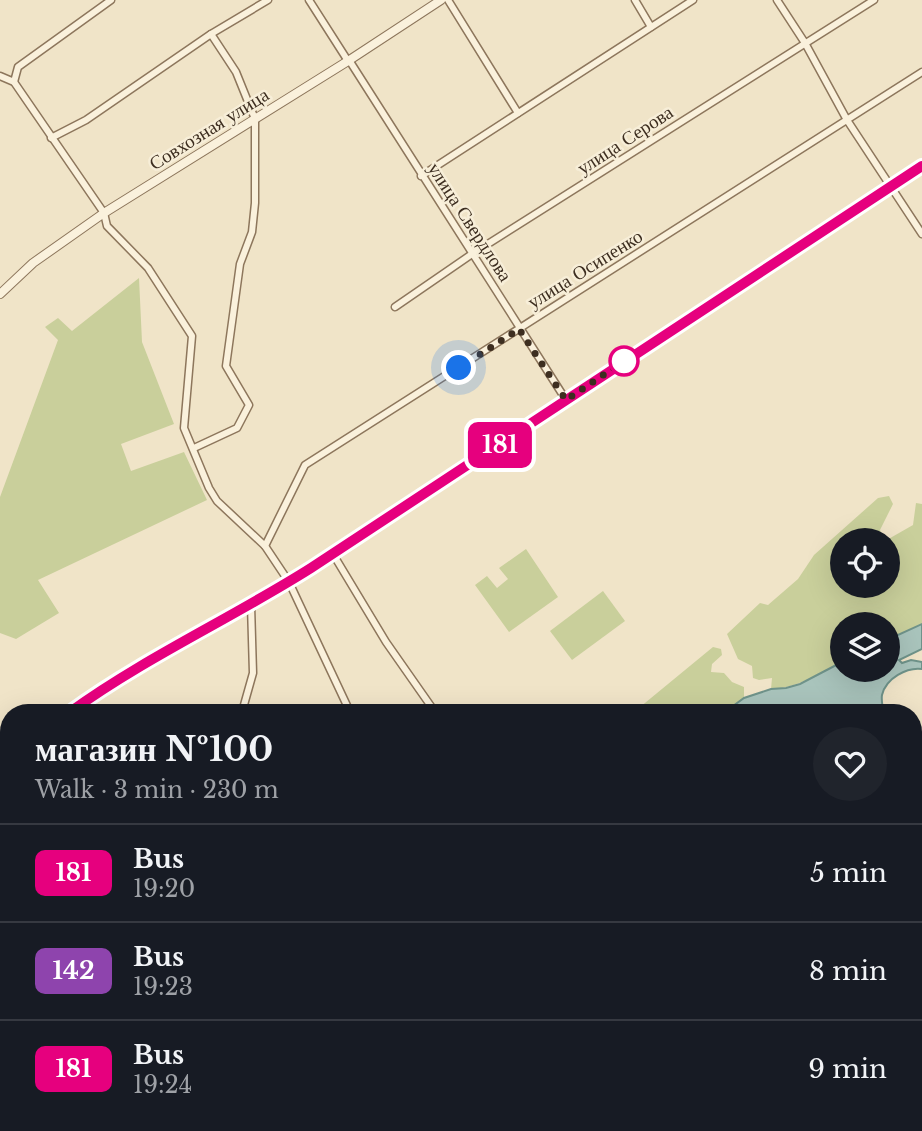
<!DOCTYPE html>
<meta charset="utf-8">
<style>
:root{--surface:#171b24;--page:#20242c;--text:#f1f3f6;--muted:#9ea1a6;--line:#363941}
body{margin:0;font-family:"Libre Baskerville",serif;background:var(--page);color:var(--text);height:100vh;display:flex;flex-direction:column;font-size:26px;white-space:nowrap}
*{box-sizing:border-box;margin:0}
p{font-size:23px;color:var(--muted)}
.icon{flex:none;width:38px;height:38px;fill:none;stroke:currentColor;stroke-width:2;stroke-linecap:round;stroke-linejoin:round}
.map{position:relative;flex:1;overflow:hidden}
.panel{position:absolute;left:0px;top:704px;width:922px;height:429px;display:flex;flex-direction:column;background:var(--surface);border-radius:28px 28px 0 0;box-shadow:0 7px 28px #0002}
.panel>*{flex:none}
.badge{padding:0 14px;border-radius:10px;font-size:24px;line-height:46px}
.buttons{position:absolute;left:830px;top:528px;display:grid;gap:14px}
.buttons a{display:grid;place-items:center;width:70px;height:70px;border-radius:50%;background:var(--surface);box-shadow:0 7px 28px #0002;font-size:35px}
.you{position:absolute;width:35px;height:35px;margin:-18px;border:5px solid #fff;border-radius:50%;background:#1a73e8;box-shadow:0 0 0 10px #1a73e833}
.map>.badge{position:absolute;translate:-50% -50%;box-shadow:0 0 0 4px #fff}
.round{display:grid;place-items:center;flex:none;width:74px;height:74px;border-radius:37px;background:var(--page)}
.head{display:flex;align-items:center;justify-content:space-between;height:119px;padding:0 35px}
h1{font-size:33px;font-weight:800;line-height:52px}
ul{padding:0;list-style:none}
li{display:flex;align-items:center;gap:21px;height:98px;padding:0 35px;border-top:2px solid var(--line)}
li div{flex:1}
li b{display:block;font-size:26px}
li em{font-style:normal}
li .badge{min-width:77px;font-weight:700;text-align:center}
.map>svg:first-child{display:block}
.green{fill:#c9cf9b}
.water{fill:#a9c4bc;stroke:#6f938a;stroke-width:2}
.lines{fill:none;stroke-linecap:round;stroke-linejoin:round}
.stream{stroke:#6f938a;stroke-width:2}
.minor-casing{stroke:#8d765c;stroke-width:9}
.tertiary-casing{stroke:#8d765c;stroke-width:10}
.secondary-casing{stroke:#6f573f;stroke-width:11}
.minor{stroke:#faf1dc;stroke-width:6}
.tertiary{stroke:#faf1dc;stroke-width:8}
.secondary{stroke:#faf1dc;stroke-width:9}
.line-casing{stroke:#fff;stroke-width:16}
.line{stroke:#e6007e;stroke-width:10}
.walk{stroke:#3d2e20;stroke-width:7;stroke-dasharray:0 12.6}
.stop-dot{fill:#fff;stroke:#e6007e;stroke-width:3.5}
.labels{text-anchor:middle;dominant-baseline:central;stroke-width:5;stroke-linejoin:round;paint-order:stroke}
.street-label{font-size:19px;fill:#3d2e20;stroke:#f7eed8}
</style>
<div class="map">
<svg width="922" height="1131" viewBox="0 0 922 1131">
<rect width="100%" height="100%" fill="#f0e4c8"/>
<g class="green">
<polygon points="139,278 142,342 174,424 121,444 131,471 184,452 207,500 38,580 59,613 16,639 0,633 0,497 58,340 45,327 58,318 72,331"/>
<path d="M889 496 893 504 880 530 885 541H842V586H887V541H885L913 525 916 503 922 504V624L887 640V625H842V662C818 674 797 688 771 689L772 678 759 680 753 678 752 666 738 659 727 634 760 603 768 605 798 579 814 555 878 498Z"/>
<polygon points="526,549 558,597 509,632 475,585 487,576 497,588 508,579 499,568"/>
<polygon points="603,591 625,621 572,660 550,631"/>
<polygon points="713,647 721,649 722,655 712,664 711,672 724,673 732,682 744,687 744,698 725,712 634,712"/>
<polygon points="914,758 922,763 922,842 914,842"/>
<polygon points="9,771 9,911 2,918 0,916 0,778"/>
<polygon points="914,848 922,849 922,1131 522,1131 516,1124 914,1124"/>
<polygon points="2,1086 9,1093 9,1124 109,1124 106,1131 0,1131 0,1088"/>
</g>
<g class="water">
<path d="M922 624V649L899 660 902 663 911 660 922 662V669C907 667 886 678 882 695 881 700 883 707 883 712H725L744 698 771 689 786 688 800 684 842 662V670H887V640Z"/>
<polygon points="109,1124 166,1124 161,1131 106,1131"/>
</g>
<g class="lines">
<polyline class="stream" points="500,1124 506,1131"/>
<defs>
<g id="minor">
<polyline points="309,0 348,61"/>
<polyline points="448,0 518,113"/>
<polyline points="635,0 651,27"/>
<polyline points="777,0 805,43 847,120 922,234"/>
<polyline points="349,60 566,400"/>
<polyline points="0,76 14,82 104,213 107,226 148,268 192,336 184,428 209,488 217,501 265,546 289,582 350,712"/>
<polyline points="14,82 18,67 111,0"/>
<polyline points="51,138 86,120 211,34 268,0"/>
<polyline points="421,176 693,0"/>
<polyline points="395,307 472,254 874,0"/>
<polyline points="194,448 237,428 249,405 226,366 240,264 252,232 255,203 255,119 236,72 211,34"/>
<polyline points="265,546 305,465 922,72"/>
<polyline points="333,554 386,642 435,712"/>
<polyline points="242,712 253,673 251,605"/>
<polyline points="0,947 9,957"/>
<polyline points="0,1082 9,1072"/>
</g>
<polyline id="tertiary" points="0,294 33,263 104,213 348,61 441,0"/>
<g id="secondary">
<polyline points="70,712 124,675 289,582 922,166"/>
<polyline points="0,766 9,760"/>
</g>
</defs>
<use href="#minor" class="minor-casing"/>
<use href="#tertiary" class="tertiary-casing"/>
<use href="#secondary" class="secondary-casing"/>
<use href="#minor" class="minor"/>
<use href="#tertiary" class="tertiary"/>
<use href="#secondary" class="secondary"/>
</g>
<g class="lines">
<defs>
<path id="line" d="M70 712C146 657 232 618 311 568L922 166"/>
</defs>
<use href="#line" class="line-casing"/>
<use href="#line" class="line"/>
<polyline class="walk" points="459,368 519,329 566,400 624,361"/>
</g>
<circle class="stop-dot" cx="624" cy="361" r="14"/>
<g class="labels">
<g class="street-label">
<text transform="translate(209 129) rotate(-32)">Совхозная улица</text>
<text transform="translate(625 140) rotate(-33)">улица Серова</text>
<text transform="translate(470 222) rotate(57)">улица Свердлова</text>
<text transform="translate(585 269) rotate(-32)">улица Осипенко</text>
</g>
</g>
</svg>
<div class="buttons">
<a><svg class="icon" aria-label="locate" viewBox="0 0 24 24"><circle cx="12" cy="12" r="6"/><path d="M12 2v4M12 18v4M2 12h4M18 12h4"/></svg></a>
<a><svg class="icon" aria-label="layers" viewBox="0 0 24 24"><path d="M12 4l9 5-9 5-9-5zM3 14l9 5 9-5"/></svg></a>
</div>
<div class="you" style="left:459px;top:368px"></div>
<b class="badge" style="left:500px;top:445px;background:#e6007e;color:#fff">181</b>
<section class="panel">
<div class="head"><div><h1>магазин №100</h1><p>Walk · 3 min · 230 m</p></div><a class="round"><svg class="icon" aria-label="heart" viewBox="0 0 24 24"><path d="M12 20l-8-8c-3-5 5-10 8-4 3-6 11-1 8 4z"/></svg></a></div>
<ul>
<li><span class="badge" style="background:#e6007e;color:#fff">181</span><div><b>Bus</b><p>19:20</p></div><em>5 min</em></li>
<li><span class="badge" style="background:#8e44ad;color:#fff">142</span><div><b>Bus</b><p>19:23</p></div><em>8 min</em></li>
<li><span class="badge" style="background:#e6007e;color:#fff">181</span><div><b>Bus</b><p>19:24</p></div><em>9 min</em></li>
</ul>
</section>
</div>
